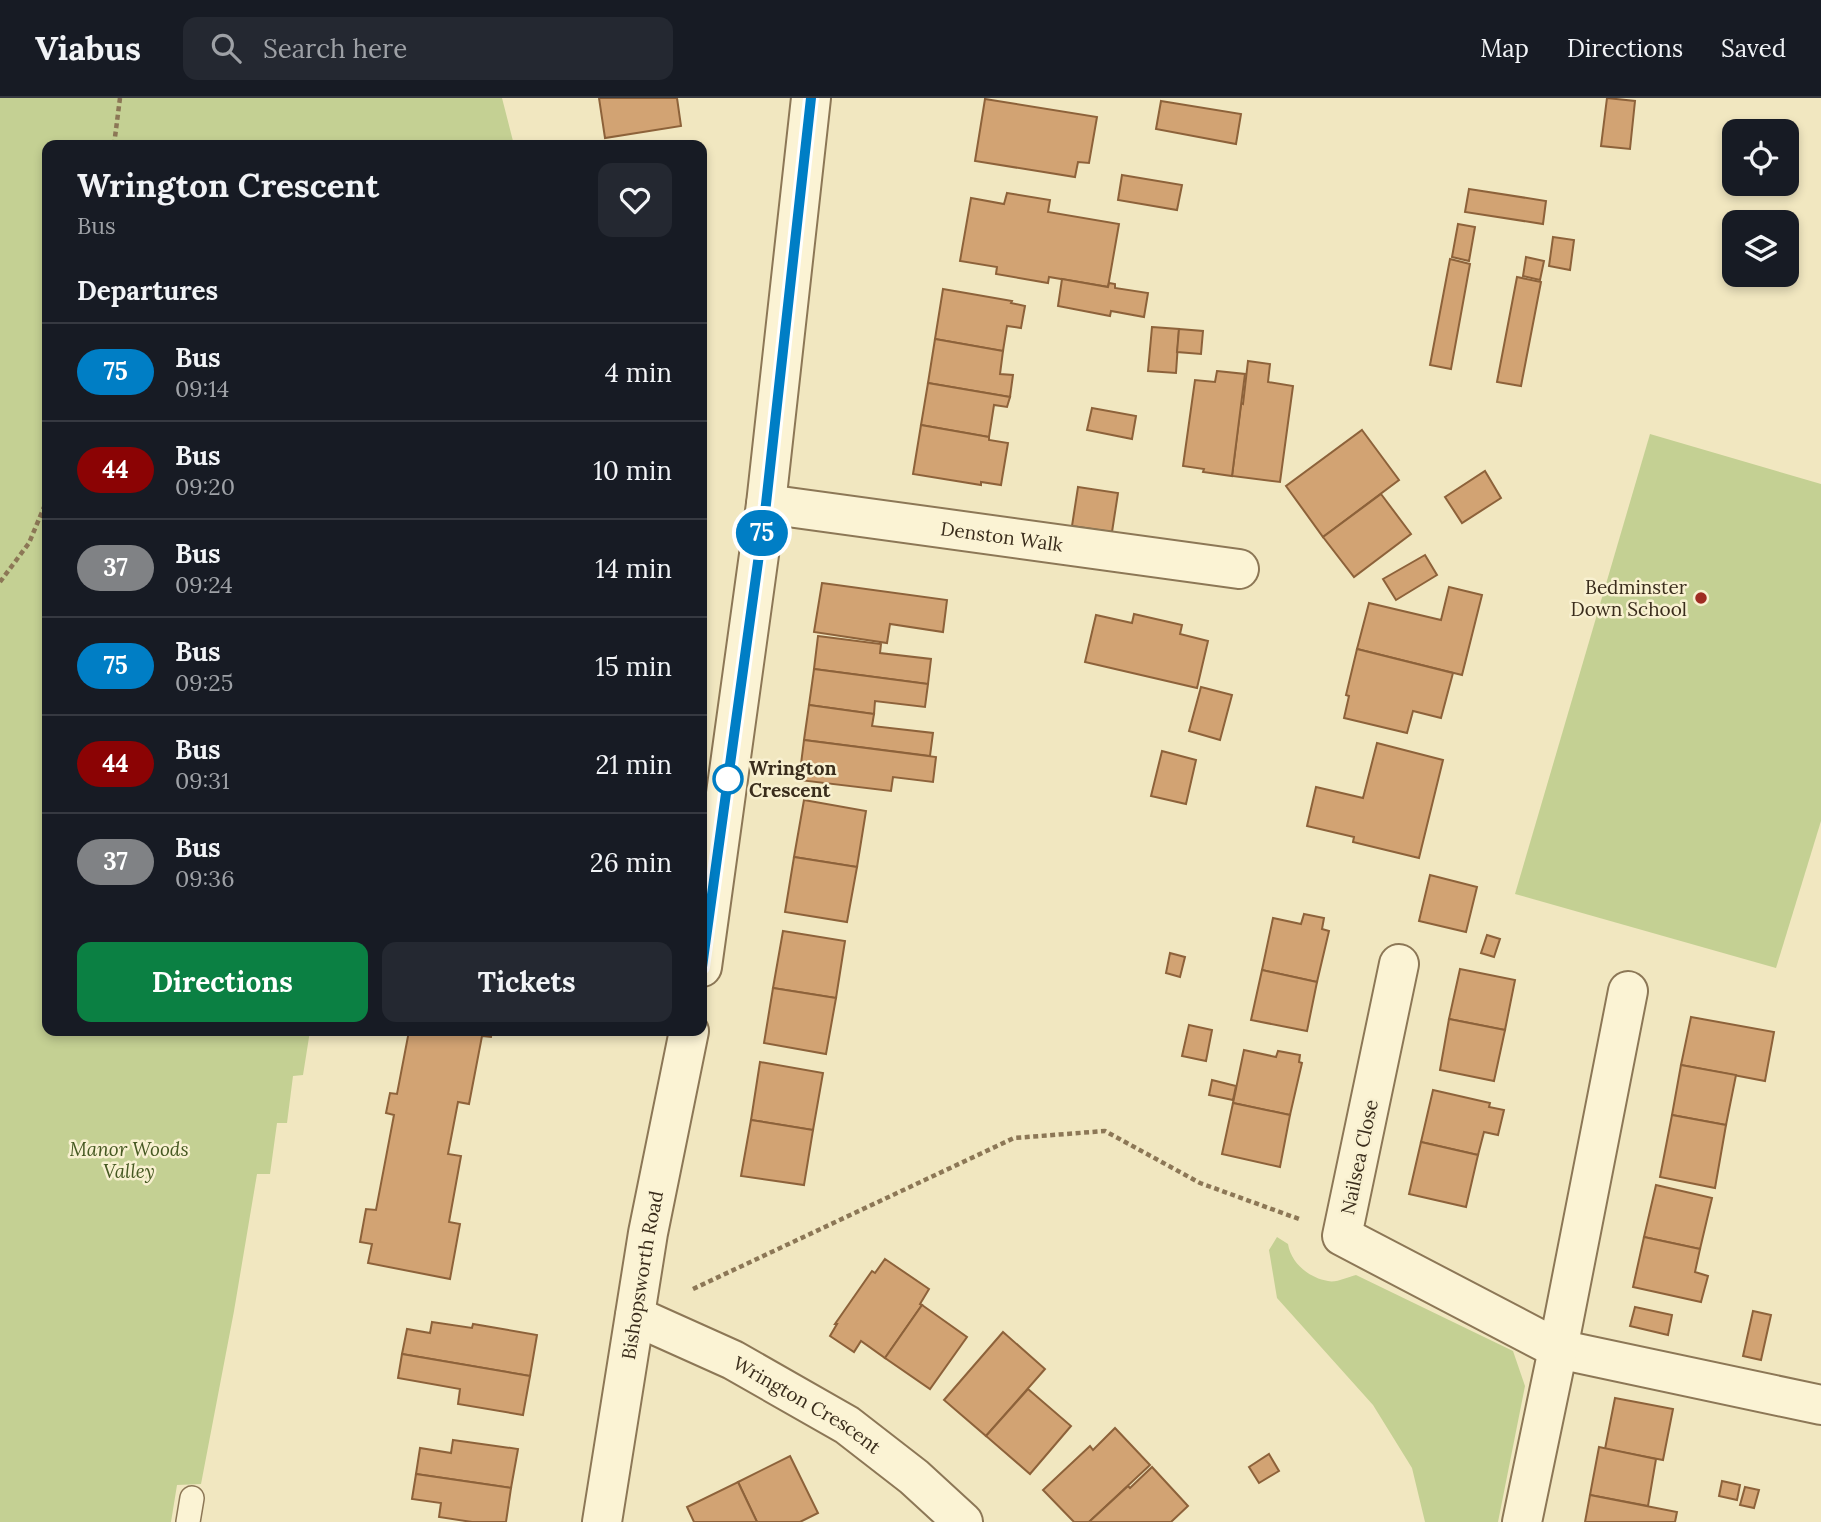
<!DOCTYPE html>
<style>
:root{--surface:#171b24;--page:#242831;--text:#f1f3f6;--muted:#9ea1a6;--line:#363941;--accent:#0b8043}
body{margin:0;font-family:Lora,serif;background:var(--page);color:var(--text);height:100vh;display:flex;flex-direction:column;font-size:26px;white-space:nowrap}
*{box-sizing:border-box;margin:0}
p{font-size:23px;color:var(--muted)}
.icon{flex:none;width:38px;height:38px;fill:none;stroke:currentColor;stroke-width:2;stroke-linecap:round;stroke-linejoin:round}
.map{position:relative;flex:1;overflow:hidden}
.sheet{position:absolute;left:42px;top:42px;width:665px;height:896px;display:flex;flex-direction:column;background:var(--surface);border-radius:14px;box-shadow:0 4px 10px #0003}
.sheet>*{flex:none}
.badge{padding:0 14px;border-radius:23px;font-size:24px;line-height:46px}
.tools{position:absolute;left:1722px;top:21px;display:grid;gap:14px}
.tools a{display:grid;place-items:center;width:77px;height:77px;border-radius:14px;background:var(--surface);box-shadow:0 4px 10px #0003;font-size:35px}
.map>.badge{position:absolute;translate:-50% -50%;box-shadow:0 0 0 4px #fff}
h2{padding:0 35px;font-size:26px;line-height:63px}
.round{display:grid;place-items:center;flex:none;width:74px;height:74px;border-radius:14px;background:var(--page)}
.head{display:flex;align-items:center;justify-content:space-between;height:119px;padding:0 35px}
h1{font-size:33px;font-weight:700;line-height:52px}
.action{display:flex;gap:14px;margin-top:auto;padding:14px 35px}
.action a{flex:1;height:80px;border-radius:14px;background:var(--accent);color:#fff;font-size:28px;font-weight:700;line-height:80px;text-align:center}
.action a+a{background:var(--page);color:var(--text)}
ul{padding:0;list-style:none}
li{display:flex;align-items:center;gap:21px;height:98px;padding:0 35px;border-top:2px solid var(--line)}
li div{flex:1}
li b{display:block;font-size:26px}
li em{font-style:normal}
li .badge{min-width:77px;font-weight:700;text-align:center}
header{display:flex;align-items:center;gap:42px;box-sizing:border-box;height:98px;padding:0 35px;background:var(--surface);border-bottom:2px solid var(--line)}
header strong{font-size:33px}
nav{display:flex;gap:38px;margin-inline-start:auto;font-size:24px}
.search{width:490px;height:63px;background:var(--page);display:flex;align-items:center;gap:18px;box-sizing:border-box;padding:0 24px;border-radius:14px;color:var(--muted);font-size:26px}
.map>svg:first-child{display:block}
.green{fill:#c4d093}
.building{fill:#d2a373;stroke:#8d623a;stroke-width:2}
.lines{fill:none;stroke-linecap:round;stroke-linejoin:round}
.service-casing{stroke:#8c7756;stroke-width:26}
.minor-casing{stroke:#8c7756;stroke-width:42}
.tertiary-casing{stroke:#8c7756;stroke-width:42}
.path{stroke:#8c7756;stroke-width:4.5;stroke-dasharray:5 3.5;stroke-linecap:butt}
.service{stroke:#fbf3d4;stroke-width:23}
.minor{stroke:#fbf3d4;stroke-width:38}
.tertiary{stroke:#fbf3d4;stroke-width:38}
.line-casing{stroke:#fff;stroke-width:16}
.line{stroke:#007ec5;stroke-width:10}
.poi-dot{fill:#9f2c22;stroke:#f8f0d0;stroke-width:2.5}
.stop-dot{fill:#fff;stroke:#007ec5;stroke-width:3.5}
.labels{text-anchor:middle;dominant-baseline:central;stroke-width:5;stroke-linejoin:round;paint-order:stroke}
.street-label{font-size:19px;fill:#3a2d1c;stroke:#f8f0d0}
.poi-label{font-size:19px;fill:#3a2d1c;stroke:#f8f0d0;text-anchor:end}
.stop-label{font-size:19px;font-weight:bold;fill:#3a2d1c;stroke:#f8f0d0;text-anchor:start}
.park-label{font-size:19px;font-style:italic;fill:#455821;stroke:#f8f0d0}
</style>
<header>
<strong>Viabus</strong>
<div class="search"><svg class="icon" aria-label="search" viewBox="0 0 24 24"><circle cx="10" cy="10" r="6"/><path d="M15 15l6 6"/></svg>Search here</div>
<nav><a>Map</a><a>Directions</a><a>Saved</a></nav>
</header>
<div class="map">
<svg width="1821" height="1424" viewBox="0 0 1821 1424">
<rect width="100%" height="100%" fill="#f1e7c0"/>
<g class="green">
<polygon points="0,0 502,0 514,47 47,47 47,933 310,933 303,977 293,978 287,1025 277,1025 270,1076 257,1076 234,1213 201,1386 177,1387 171,1424 0,1424"/>
<polygon points="1650,336 1821,386 1821,723 1776,870 1515,796"/>
<path d="M1277 1139 1288 1146C1291 1165 1309 1180 1328 1183 1336 1185 1348 1179 1356 1177L1513 1253 1525 1288 1498 1424H1425L1412 1370 1373 1307 1277 1200 1269 1152Z"/>
</g>
<g class="building">
<polygon points="599,0 677,0 681,28 605,40"/>
<polygon points="1607,0 1635,3 1630,51 1601,48"/>
<polygon points="985,1 1097,19 1089,65 1078,64 1075,79 975,63"/>
<polygon points="1161,3 1241,16 1236,46 1156,31"/>
<polygon points="1122,77 1182,87 1177,112 1118,102"/>
<polygon points="1469,91 1546,103 1543,126 1465,114"/>
<polygon points="1007,95 1050,102 1048,114 1119,126 1108,189 1049,179 1048,185 996,176 997,169 960,163 971,100 1004,106"/>
<polygon points="1458,126 1475,129 1469,163 1452,159"/>
<polygon points="1553,139 1574,142 1570,172 1549,168"/>
<polygon points="1526,159 1544,163 1540,182 1523,178"/>
<polygon points="1450,161 1470,166 1451,271 1430,267"/>
<polygon points="1517,179 1541,184 1521,288 1497,284"/>
<polygon points="1062,181 1108,189 1109,185 1115,186 1115,190 1148,195 1144,219 1111,213 1110,218 1058,208"/>
<polygon points="943,191 1012,203 1011,205 1025,208 1021,230 1007,228 1003,253 935,241"/>
<polygon points="1152,229 1179,231 1176,275 1148,273"/>
<polygon points="1179,231 1203,233 1201,256 1177,254"/>
<polygon points="935,241 1003,253 1000,276 1013,277 1010,299 928,285"/>
<polygon points="1248,263 1270,266 1268,284 1293,288 1280,384 1232,378 1241,305 1243,306"/>
<polygon points="1217,273 1245,276 1232,378 1203,374 1204,371 1183,368 1195,282 1215,284"/>
<polygon points="928,285 1010,299 1007,309 994,307 989,339 921,327"/>
<polygon points="1092,310 1136,318 1132,341 1087,332"/>
<polygon points="921,327 989,339 989,342 1008,345 1001,387 981,384 981,387 913,376"/>
<polygon points="1362,332 1399,382 1323,439 1286,388"/>
<polygon points="1485,373 1501,400 1462,425 1445,399"/>
<polygon points="1078,389 1118,395 1112,434 1072,428"/>
<polygon points="1381,396 1411,436 1354,479 1323,439"/>
<polygon points="1425,457 1437,477 1396,502 1383,481"/>
<polygon points="822,485 947,502 943,534 890,526 887,545 814,534"/>
<polygon points="1449,489 1482,497 1462,577 1357,551 1369,505 1441,522"/>
<polygon points="1134,516 1182,527 1180,536 1208,543 1197,590 1085,564 1096,517 1132,525"/>
<polygon points="818,538 881,546 880,555 931,561 928,586 814,571"/>
<polygon points="1357,551 1453,575 1441,620 1413,613 1407,635 1344,620 1349,598 1346,597"/>
<polygon points="814,571 928,586 925,609 875,603 874,616 809,607"/>
<polygon points="1201,589 1232,597 1220,642 1189,633"/>
<polygon points="809,607 874,616 872,628 933,635 930,658 804,642"/>
<polygon points="804,642 936,659 933,684 893,679 891,693 799,682"/>
<polygon points="1377,645 1443,662 1419,760 1353,744 1354,739 1307,728 1316,689 1363,700"/>
<polygon points="1162,653 1196,662 1186,706 1151,698"/>
<polygon points="804,702 866,713 857,769 794,759"/>
<polygon points="794,759 857,769 847,824 785,814"/>
<polygon points="1430,777 1477,789 1466,834 1419,823"/>
<polygon points="1304,816 1324,820 1322,831 1329,833 1317,884 1262,872 1273,820 1301,826"/>
<polygon points="783,833 845,843 836,900 773,890"/>
<polygon points="1487,837 1500,841 1494,859 1481,855"/>
<polygon points="1170,855 1185,859 1180,879 1166,875"/>
<polygon points="1460,871 1515,882 1505,932 1449,921"/>
<polygon points="1262,872 1317,884 1307,933 1251,922"/>
<polygon points="773,890 836,900 826,956 764,945"/>
<polygon points="1691,919 1774,934 1765,983 1681,967"/>
<polygon points="1449,921 1505,932 1494,983 1440,972"/>
<polygon points="1189,927 1212,932 1206,963 1182,958"/>
<polygon points="409,933 492,933 491,939 482,938 469,1006 458,1004 448,1056 461,1058 449,1124 460,1126 450,1181 368,1165 372,1146 360,1144 366,1111 376,1112 394,1017 386,1015 390,995 397,996"/>
<polygon points="1244,952 1276,959 1278,953 1300,957 1299,964 1302,965 1290,1017 1233,1005"/>
<polygon points="760,964 823,975 813,1032 751,1022"/>
<polygon points="1681,967 1736,977 1726,1027 1672,1017"/>
<polygon points="1212,982 1236,988 1233,1002 1209,997"/>
<polygon points="1433,992 1490,1005 1489,1009 1504,1012 1498,1037 1484,1034 1478,1057 1421,1044"/>
<polygon points="1233,1005 1290,1017 1280,1069 1222,1056"/>
<polygon points="1672,1017 1726,1027 1715,1090 1660,1079"/>
<polygon points="751,1022 813,1032 804,1087 741,1078"/>
<polygon points="1421,1044 1478,1057 1466,1109 1409,1096"/>
<polygon points="1656,1087 1712,1100 1700,1151 1644,1139"/>
<polygon points="1644,1139 1700,1151 1695,1174 1708,1178 1701,1204 1633,1189"/>
<polygon points="885,1161 929,1191 920,1206 922,1207 885,1260 861,1243 854,1254 830,1238 837,1226 835,1226 872,1173 875,1175"/>
<polygon points="922,1207 967,1239 930,1291 885,1260"/>
<polygon points="1635,1209 1672,1217 1668,1237 1630,1228"/>
<polygon points="1753,1213 1771,1217 1761,1262 1743,1258"/>
<polygon points="432,1224 472,1230 473,1226 537,1237 530,1278 402,1256 407,1231 430,1235"/>
<polygon points="1003,1234 1045,1271 986,1338 944,1302"/>
<polygon points="402,1256 530,1278 523,1317 458,1306 460,1291 398,1280"/>
<polygon points="1028,1291 1071,1328 1030,1376 986,1338"/>
<polygon points="1615,1300 1673,1311 1663,1362 1605,1351"/>
<polygon points="1115,1330 1150,1367 1089,1424 1074,1424 1043,1392 1090,1348 1093,1352"/>
<polygon points="453,1342 518,1351 511,1390 416,1376 420,1350 451,1355"/>
<polygon points="1599,1349 1656,1361 1648,1408 1590,1397"/>
<polygon points="1269,1356 1279,1373 1259,1385 1249,1369"/>
<polygon points="790,1358 818,1415 800,1424 757,1424 738,1384"/>
<polygon points="1152,1369 1188,1408 1171,1424 1089,1424 1128,1388 1130,1390"/>
<polygon points="416,1376 511,1390 506,1424 472,1424 439,1419 441,1405 412,1401"/>
<polygon points="1722,1383 1740,1387 1737,1402 1719,1398"/>
<polygon points="738,1384 757,1424 694,1424 687,1409"/>
<polygon points="1745,1389 1759,1392 1754,1410 1740,1407"/>
<polygon points="1590,1397 1677,1414 1675,1424 1585,1424"/>
</g>
<g class="lines">
<defs>
<polyline id="service" points="188,1424 192,1400"/>
<g id="minor">
<path id="s1" d="M766 406 1239 471"/>
<polyline points="1399,866 1342,1138 1558,1251 1821,1307"/>
<path id="s2" d="M635 1218 733 1262 847 1327 914 1379 963 1424"/>
<polyline points="1522,1424 1558,1251 1628,893"/>
</g>
<g id="tertiary">
<polyline points="702,869 766,406 811,0"/>
<path id="s3" d="M602 1424 648 1135 689 933"/>
</g>
</defs>
<use href="#service" class="service-casing"/>
<use href="#minor" class="minor-casing"/>
<use href="#tertiary" class="tertiary-casing"/>
<g class="path">
<polyline points="114,47 120,0"/>
<polyline points="0,484 29,445 47,402"/>
<polyline points="693,1191 1014,1040 1105,1033 1200,1085 1299,1121"/>
</g>
<use href="#service" class="service"/>
<use href="#minor" class="minor"/>
<use href="#tertiary" class="tertiary"/>
</g>
<g class="lines">
<defs>
<polyline id="line" points="702,869 766,406 811,0"/>
</defs>
<use href="#line" class="line-casing"/>
<use href="#line" class="line"/>
</g>
<circle class="poi-dot" cx="1701" cy="500" r="7"/>
<circle class="stop-dot" cx="728" cy="681" r="14"/>
<g class="labels">
<g class="street-label">
<text stroke="none"><textPath href="#s1" startOffset="238">Denston Walk</textPath></text>
<text transform="translate(1359 1059) rotate(-78)">Nailsea Close</text>
<text stroke="none"><textPath href="#s3" startOffset="250">Bishopsworth Road</textPath></text>
<text stroke="none"><textPath href="#s2" startOffset="194">Wrington Crescent</textPath></text>
</g>
<g class="poi-label">
<text x="1687" y="489">Bedminster<tspan x="1687" dy="22">Down School</tspan></text>
</g>
<g class="stop-label">
<text x="749" y="670">Wrington<tspan x="749" dy="22">Crescent</tspan></text>
</g>
<g class="park-label">
<text x="129" y="1051">Manor Woods<tspan x="129" dy="22">Valley</tspan></text>
</g>
</g>
</svg>
<div class="tools">
<a><svg class="icon" aria-label="locate" viewBox="0 0 24 24"><circle cx="12" cy="12" r="6"/><path d="M12 2v4M12 18v4M2 12h4M18 12h4"/></svg></a>
<a><svg class="icon" aria-label="layers" viewBox="0 0 24 24"><path d="M12 4l9 5-9 5-9-5zM3 14l9 5 9-5"/></svg></a>
</div>
<b class="badge" style="left:762px;top:435px;background:#007ec5;color:#fff">75</b>
<section class="sheet">
<div class="head"><div><h1>Wrington Crescent</h1><p>Bus</p></div><a class="round"><svg class="icon" aria-label="heart" viewBox="0 0 24 24"><path d="M12 20l-8-8c-3-5 5-10 8-4 3-6 11-1 8 4z"/></svg></a></div>
<h2>Departures</h2>
<ul>
<li><span class="badge" style="background:#007ec5;color:#fff">75</span><div><b>Bus</b><p>09:14</p></div><em>4 min</em></li>
<li><span class="badge" style="background:#8b0304;color:#fff">44</span><div><b>Bus</b><p>09:20</p></div><em>10 min</em></li>
<li><span class="badge" style="background:#808285;color:#fff">37</span><div><b>Bus</b><p>09:24</p></div><em>14 min</em></li>
<li><span class="badge" style="background:#007ec5;color:#fff">75</span><div><b>Bus</b><p>09:25</p></div><em>15 min</em></li>
<li><span class="badge" style="background:#8b0304;color:#fff">44</span><div><b>Bus</b><p>09:31</p></div><em>21 min</em></li>
<li><span class="badge" style="background:#808285;color:#fff">37</span><div><b>Bus</b><p>09:36</p></div><em>26 min</em></li>
</ul>
<div class="action"><a>Directions</a><a>Tickets</a></div>
</section>
</div>
